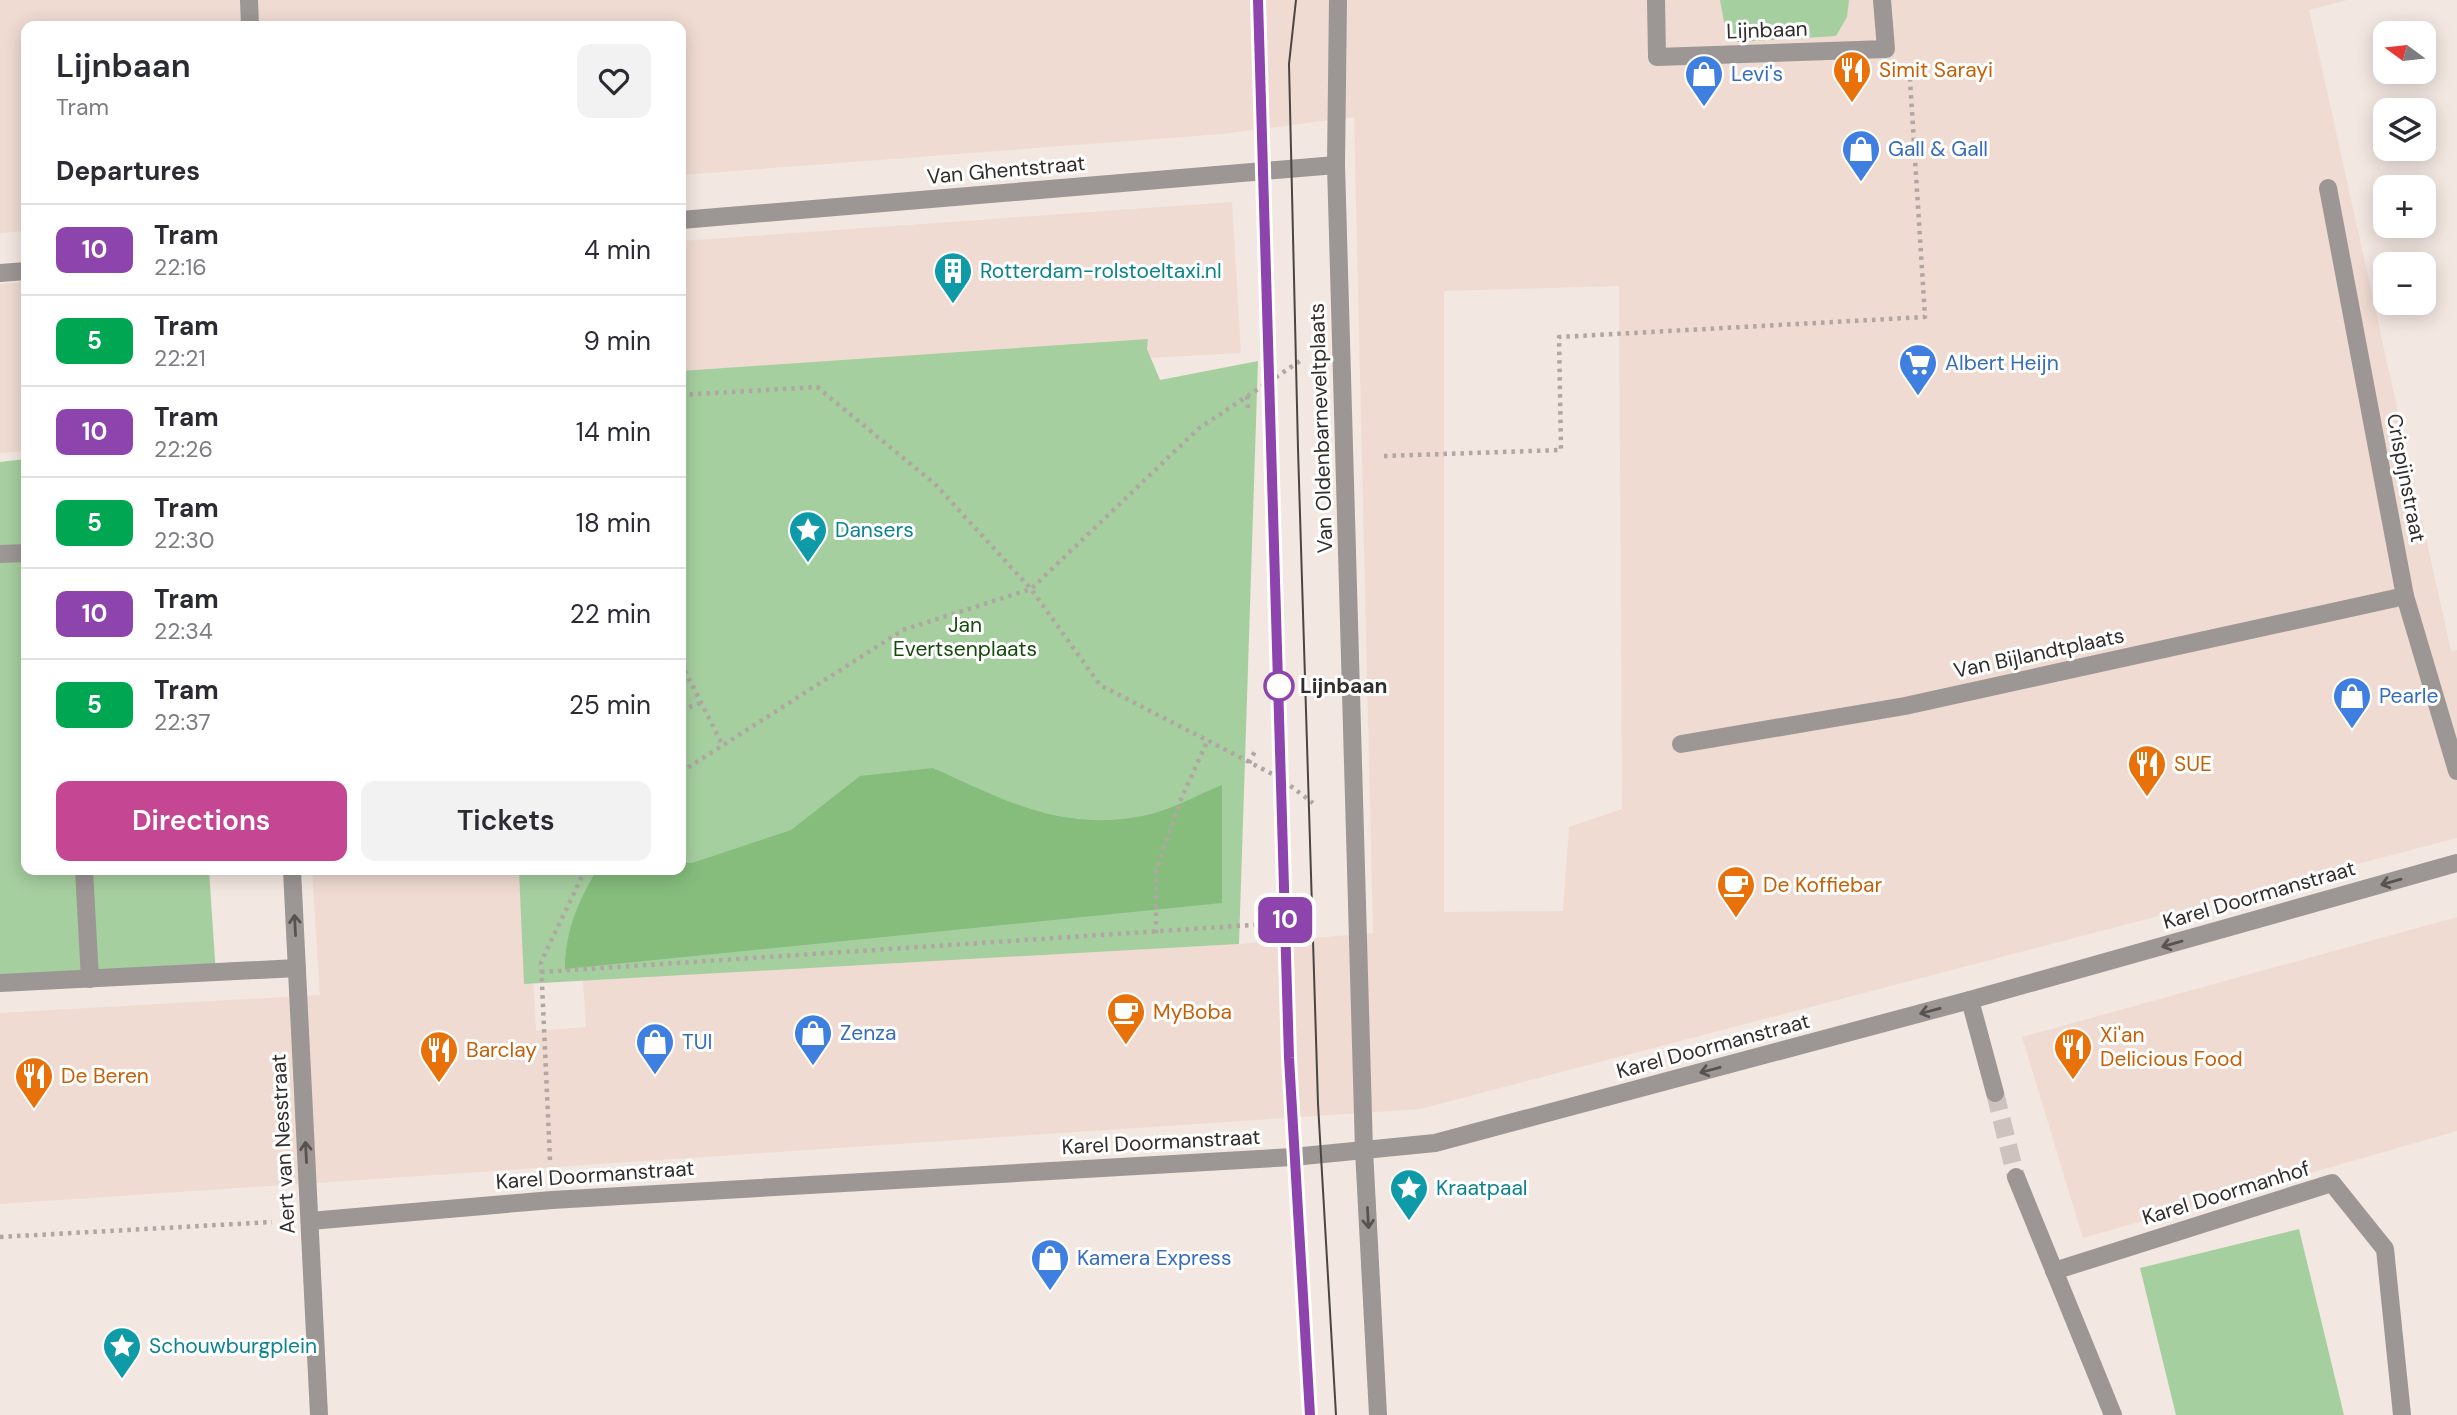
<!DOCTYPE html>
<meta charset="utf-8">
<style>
:root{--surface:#fff;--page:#f2f2f3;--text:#2b2b33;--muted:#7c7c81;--line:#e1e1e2;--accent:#c54693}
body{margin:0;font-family:"DM Sans",sans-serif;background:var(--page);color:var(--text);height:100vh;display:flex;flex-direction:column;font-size:26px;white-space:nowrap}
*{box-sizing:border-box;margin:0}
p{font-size:23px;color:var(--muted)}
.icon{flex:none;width:38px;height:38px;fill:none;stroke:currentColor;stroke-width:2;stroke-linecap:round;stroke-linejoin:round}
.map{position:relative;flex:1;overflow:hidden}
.details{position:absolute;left:21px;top:21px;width:665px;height:854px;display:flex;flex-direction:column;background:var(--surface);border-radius:14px;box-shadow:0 4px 18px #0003}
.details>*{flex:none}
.badge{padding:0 14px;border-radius:10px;font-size:24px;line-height:46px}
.needle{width:46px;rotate:285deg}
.fabs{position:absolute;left:2373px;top:21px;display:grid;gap:14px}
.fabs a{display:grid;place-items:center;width:63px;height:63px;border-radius:14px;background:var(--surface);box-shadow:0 4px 18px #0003;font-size:35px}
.map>.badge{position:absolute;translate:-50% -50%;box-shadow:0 0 0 4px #fff}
h2{padding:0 35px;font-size:26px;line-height:63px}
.round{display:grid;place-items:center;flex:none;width:74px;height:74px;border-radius:14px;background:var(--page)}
.overview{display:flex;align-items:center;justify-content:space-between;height:119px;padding:0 35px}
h1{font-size:33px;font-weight:600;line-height:52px}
.action{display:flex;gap:14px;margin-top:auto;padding:14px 35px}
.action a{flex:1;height:80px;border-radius:14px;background:var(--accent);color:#fff;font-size:28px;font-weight:600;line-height:80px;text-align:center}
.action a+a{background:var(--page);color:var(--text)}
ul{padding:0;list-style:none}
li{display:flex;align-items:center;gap:21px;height:91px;padding:0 35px;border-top:2px solid var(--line)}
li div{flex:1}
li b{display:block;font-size:26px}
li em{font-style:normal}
li .badge{min-width:77px;font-weight:700;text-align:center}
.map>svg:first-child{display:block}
.built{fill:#efdbd1;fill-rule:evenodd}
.green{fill:#a6cfa0}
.forest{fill:#86bd7d}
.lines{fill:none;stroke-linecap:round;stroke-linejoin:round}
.street-tunnel{stroke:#cdc2bd;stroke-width:18;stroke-dasharray:18 9;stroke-linecap:butt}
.path{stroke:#b0a7a2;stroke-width:4.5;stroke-dasharray:3.5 5;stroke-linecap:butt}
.lane{stroke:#9c9695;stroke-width:18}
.street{stroke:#9c9695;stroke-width:18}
.tram{stroke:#4b4542;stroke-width:2}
.oneway{stroke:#585251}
.line-casing{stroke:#fff;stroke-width:16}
.line{stroke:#8e44ad;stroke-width:10}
.stop-dot{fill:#fff;stroke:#8e44ad;stroke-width:3.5}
.labels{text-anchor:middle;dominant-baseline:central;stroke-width:6;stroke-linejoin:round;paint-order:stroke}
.street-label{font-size:21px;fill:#332e2c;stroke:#fff}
.food-label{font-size:21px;fill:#c56008;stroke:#fff;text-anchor:start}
.shop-label{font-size:21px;fill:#366cbe;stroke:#fff;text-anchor:start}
.culture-label{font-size:21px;fill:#0d838f;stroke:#fff;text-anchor:start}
.park-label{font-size:21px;fill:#144a0b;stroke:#fff}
.stop-label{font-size:21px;font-weight:bold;fill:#332e2c;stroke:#fff;text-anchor:start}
</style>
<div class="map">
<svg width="2457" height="1415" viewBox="0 0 2457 1415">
<rect width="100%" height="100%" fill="#f3e7e1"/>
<g class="built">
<path d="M0 0H2347L2309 10 2451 651 2457 650V838L1420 1109 0 1204V1013L320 995 312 870H528L536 1031 586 1027 583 980 1239 944 1373 933 1354 117 1222 134 681 175V26H26V231L0 233ZM1619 286 1622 809 1569 827 1563 911 1444 912V291Z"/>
<polygon points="1232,202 1241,353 681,383 681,241"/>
<polygon points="26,282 26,451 0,453 0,284"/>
<polygon points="2457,917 2457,1131 2083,1238 2022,1037"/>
</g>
<g class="green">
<polygon points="1720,0 1849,0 1847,17 1836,36 1737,42 1725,27"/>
<polygon points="1148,339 1147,349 1160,380 1258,361 1239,944 524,984 519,870 681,870 681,371"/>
<polygon points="26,459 26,870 209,870 216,975 0,989 0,462"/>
<polygon points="2299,1229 2344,1415 2176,1415 2140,1268"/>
</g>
<path class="forest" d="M933 768C1004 800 1061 832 1142 816 1169 811 1197 795 1222 785V903L565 969C565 932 578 901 597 870H681V862L692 863 791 830 860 776Z"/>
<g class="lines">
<polyline class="street-tunnel" points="1995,1093 2016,1177"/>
<g class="path">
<polyline points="681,395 817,387 935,484 1031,589 1100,685 1280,778 1313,803"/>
<polyline points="1247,396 1248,408"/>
<polyline points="1384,456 1561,450 1559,337 1925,317 1910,80"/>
<polyline points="681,663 723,746"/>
<polyline points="681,710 701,703"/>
<polyline points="1249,763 1256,749"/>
<polyline points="681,772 903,630 1031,589 1198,429 1303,359"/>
<polyline points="1156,933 1156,871 1181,799 1207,742"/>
<polyline points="541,972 1267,924"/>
<polyline points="550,1160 541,962 585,870"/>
<polyline points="0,1237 272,1222"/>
</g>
<g class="lane">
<polyline points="2328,188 2405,596 2457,771"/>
<polyline points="1681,744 1905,706 2405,596"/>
</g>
<g class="street">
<polyline points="249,0 250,26"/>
<polyline points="1338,0 1336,165 1364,1150 1378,1415"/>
<polyline points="1656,0 1657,57 1886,49 1882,0"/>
<polyline points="681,220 1336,165"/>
<polyline points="0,273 26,271"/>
<polyline points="0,554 26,553"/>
<polyline points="84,870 90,979"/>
<polyline points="292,870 319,1415"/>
<polyline points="0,983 297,968"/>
<polyline points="1970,1000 1995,1093"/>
<polyline points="2016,1177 2113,1415"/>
<polyline points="310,1221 552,1200 1293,1157 1435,1143 1970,1000 2457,863"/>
<polyline points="2054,1271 2332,1183 2385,1249 2402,1415"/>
</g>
<g class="tram">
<polyline points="1258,0 1291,1106 1310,1415"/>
<polyline points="1296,0 1289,64 1298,449 1318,1104 1336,1415"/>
</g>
</g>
<defs><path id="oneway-shaft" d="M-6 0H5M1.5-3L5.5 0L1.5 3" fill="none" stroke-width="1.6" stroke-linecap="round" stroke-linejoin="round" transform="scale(1.75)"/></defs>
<g class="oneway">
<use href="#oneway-shaft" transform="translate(2391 882) rotate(164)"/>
<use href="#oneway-shaft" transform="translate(295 925) rotate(-93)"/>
<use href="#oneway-shaft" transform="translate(2172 944) rotate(164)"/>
<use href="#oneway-shaft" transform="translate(1930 1011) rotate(165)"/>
<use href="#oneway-shaft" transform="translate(1710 1070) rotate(165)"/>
<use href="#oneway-shaft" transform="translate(306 1152) rotate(-93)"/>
<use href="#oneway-shaft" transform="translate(1368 1218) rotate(87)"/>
</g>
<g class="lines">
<defs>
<polyline id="line" points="1258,0 1289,1058 1310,1415"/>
</defs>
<use href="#line" class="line-casing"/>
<use href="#line" class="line"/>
</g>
<defs>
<symbol id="restaurant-pin" viewBox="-11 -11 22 30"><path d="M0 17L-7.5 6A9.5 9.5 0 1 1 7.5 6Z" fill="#e8710a" stroke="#fff"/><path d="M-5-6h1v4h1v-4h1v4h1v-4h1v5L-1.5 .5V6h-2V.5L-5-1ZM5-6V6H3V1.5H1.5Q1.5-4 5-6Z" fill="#fff"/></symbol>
<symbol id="shop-pin" viewBox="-11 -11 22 30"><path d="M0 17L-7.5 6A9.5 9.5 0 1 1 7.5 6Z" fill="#3f7fe0" stroke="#fff"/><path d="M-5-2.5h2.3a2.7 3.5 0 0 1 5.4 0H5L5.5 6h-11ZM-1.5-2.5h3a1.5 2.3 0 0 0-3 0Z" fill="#fff"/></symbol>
<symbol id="building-pin" viewBox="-11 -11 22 30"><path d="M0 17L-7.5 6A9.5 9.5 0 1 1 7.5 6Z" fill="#0f9aa8" stroke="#fff"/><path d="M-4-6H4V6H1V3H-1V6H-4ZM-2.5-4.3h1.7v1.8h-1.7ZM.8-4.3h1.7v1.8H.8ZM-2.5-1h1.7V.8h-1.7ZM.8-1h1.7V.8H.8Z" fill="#fff"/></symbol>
<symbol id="supermarket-pin" viewBox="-11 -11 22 30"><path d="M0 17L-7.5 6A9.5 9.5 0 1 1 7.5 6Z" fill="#3f7fe0" stroke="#fff"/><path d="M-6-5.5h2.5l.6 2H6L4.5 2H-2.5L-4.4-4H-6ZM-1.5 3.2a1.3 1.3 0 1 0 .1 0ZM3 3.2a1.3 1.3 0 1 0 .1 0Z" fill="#fff"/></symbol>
<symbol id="sight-pin" viewBox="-11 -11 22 30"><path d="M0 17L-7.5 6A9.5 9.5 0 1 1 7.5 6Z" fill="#0f9aa8" stroke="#fff"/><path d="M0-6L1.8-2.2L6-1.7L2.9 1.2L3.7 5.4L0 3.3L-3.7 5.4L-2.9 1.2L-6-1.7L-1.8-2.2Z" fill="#fff"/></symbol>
<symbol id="cafe-pin" viewBox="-11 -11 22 30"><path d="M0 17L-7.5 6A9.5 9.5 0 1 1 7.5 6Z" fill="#e8710a" stroke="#fff"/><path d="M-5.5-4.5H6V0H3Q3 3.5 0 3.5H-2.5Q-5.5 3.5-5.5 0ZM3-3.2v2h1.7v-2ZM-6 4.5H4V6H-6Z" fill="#fff"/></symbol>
</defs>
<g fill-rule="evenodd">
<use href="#restaurant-pin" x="1830" y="48" width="44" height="60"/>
<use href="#shop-pin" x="1682" y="52" width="44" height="60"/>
<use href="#shop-pin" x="1839" y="127" width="44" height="60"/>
<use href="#building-pin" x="931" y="249" width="44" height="60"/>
<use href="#supermarket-pin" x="1896" y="341" width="44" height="60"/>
<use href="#sight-pin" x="786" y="508" width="44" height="60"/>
<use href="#shop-pin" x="2330" y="674" width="44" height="60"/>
<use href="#restaurant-pin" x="2125" y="742" width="44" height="60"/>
<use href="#cafe-pin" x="1714" y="863" width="44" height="60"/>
<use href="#cafe-pin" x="1104" y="990" width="44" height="60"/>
<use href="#shop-pin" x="791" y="1011" width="44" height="60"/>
<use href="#shop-pin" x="633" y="1020" width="44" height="60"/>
<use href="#restaurant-pin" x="2051" y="1025" width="44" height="60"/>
<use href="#restaurant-pin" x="417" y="1028" width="44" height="60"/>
<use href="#restaurant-pin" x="12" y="1054" width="44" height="60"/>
<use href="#sight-pin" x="1387" y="1166" width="44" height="60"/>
<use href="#shop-pin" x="1028" y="1236" width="44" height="60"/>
<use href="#sight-pin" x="100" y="1324" width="44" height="60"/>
</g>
<circle class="stop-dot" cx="1279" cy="686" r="14"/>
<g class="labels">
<g class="street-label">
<text transform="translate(1767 30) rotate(-2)">Lijnbaan</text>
<text transform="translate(1006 170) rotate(-5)">Van Ghentstraat</text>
<text transform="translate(1321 428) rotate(-92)">Van Oldenbarneveltplaats</text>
<text transform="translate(2406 478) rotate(79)">Crispijnstraat</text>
<text transform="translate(2039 653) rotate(-12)">Van Bijlandtplaats</text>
<text transform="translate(2259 895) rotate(-16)">Karel Doormanstraat</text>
<text transform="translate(1713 1046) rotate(-15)">Karel Doormanstraat</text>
<text transform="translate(1161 1142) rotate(-3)">Karel Doormanstraat</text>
<text transform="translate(283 1144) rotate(-93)">Aert van Nesstraat</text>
<text transform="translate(595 1175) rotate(-4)">Karel Doormanstraat</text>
<text transform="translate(2226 1193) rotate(-17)">Karel Doormanhof</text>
</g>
<g class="food-label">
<text x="1879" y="70">Simit Sarayi</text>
<text x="2174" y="764">SUE</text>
<text x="1763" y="885">De Koffiebar</text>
<text x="1153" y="1012">MyBoba</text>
<text x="2100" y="1035">Xi'an<tspan x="2100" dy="24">Delicious Food</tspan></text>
<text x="466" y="1050">Barclay</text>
<text x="61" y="1076">De Beren</text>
</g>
<g class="shop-label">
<text x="1731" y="74">Levi's</text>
<text x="1888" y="149">Gall &amp; Gall</text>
<text x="1945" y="363">Albert Heijn</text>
<text x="2379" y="696">Pearle</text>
<text x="840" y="1033">Zenza</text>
<text x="682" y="1042">TUI</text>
<text x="1077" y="1258">Kamera Express</text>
</g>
<g class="culture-label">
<text x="980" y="271">Rotterdam-rolstoeltaxi.nl</text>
<text x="835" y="530">Dansers</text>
<text x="1436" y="1188">Kraatpaal</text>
<text x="149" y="1346">Schouwburgplein</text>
</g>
<g class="park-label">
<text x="965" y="625">Jan<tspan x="965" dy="24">Evertsenplaats</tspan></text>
</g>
<g class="stop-label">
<text x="1300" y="686">Lijnbaan</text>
</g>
</g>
</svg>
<div class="fabs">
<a><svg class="needle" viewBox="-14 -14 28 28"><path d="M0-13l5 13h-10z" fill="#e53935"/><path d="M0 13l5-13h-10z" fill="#7c7c81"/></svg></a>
<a><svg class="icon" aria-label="layers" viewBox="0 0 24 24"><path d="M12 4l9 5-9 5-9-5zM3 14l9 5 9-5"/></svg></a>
<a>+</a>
<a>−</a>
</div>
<b class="badge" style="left:1285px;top:920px;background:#8e44ad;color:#fff">10</b>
<section class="details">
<div class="overview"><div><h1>Lijnbaan</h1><p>Tram</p></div><a class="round"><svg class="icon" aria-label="heart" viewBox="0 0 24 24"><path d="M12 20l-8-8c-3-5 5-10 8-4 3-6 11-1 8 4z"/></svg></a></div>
<h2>Departures</h2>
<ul>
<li><span class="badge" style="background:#8e44ad;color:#fff">10</span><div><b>Tram</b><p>22:16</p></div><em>4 min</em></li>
<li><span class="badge" style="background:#00a651;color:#fff">5</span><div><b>Tram</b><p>22:21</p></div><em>9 min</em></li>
<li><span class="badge" style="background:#8e44ad;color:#fff">10</span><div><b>Tram</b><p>22:26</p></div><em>14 min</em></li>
<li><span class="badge" style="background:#00a651;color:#fff">5</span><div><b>Tram</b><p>22:30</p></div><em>18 min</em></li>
<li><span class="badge" style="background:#8e44ad;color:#fff">10</span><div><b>Tram</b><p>22:34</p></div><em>22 min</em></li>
<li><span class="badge" style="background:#00a651;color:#fff">5</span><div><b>Tram</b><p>22:37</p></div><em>25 min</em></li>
</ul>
<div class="action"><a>Directions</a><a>Tickets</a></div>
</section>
</div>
